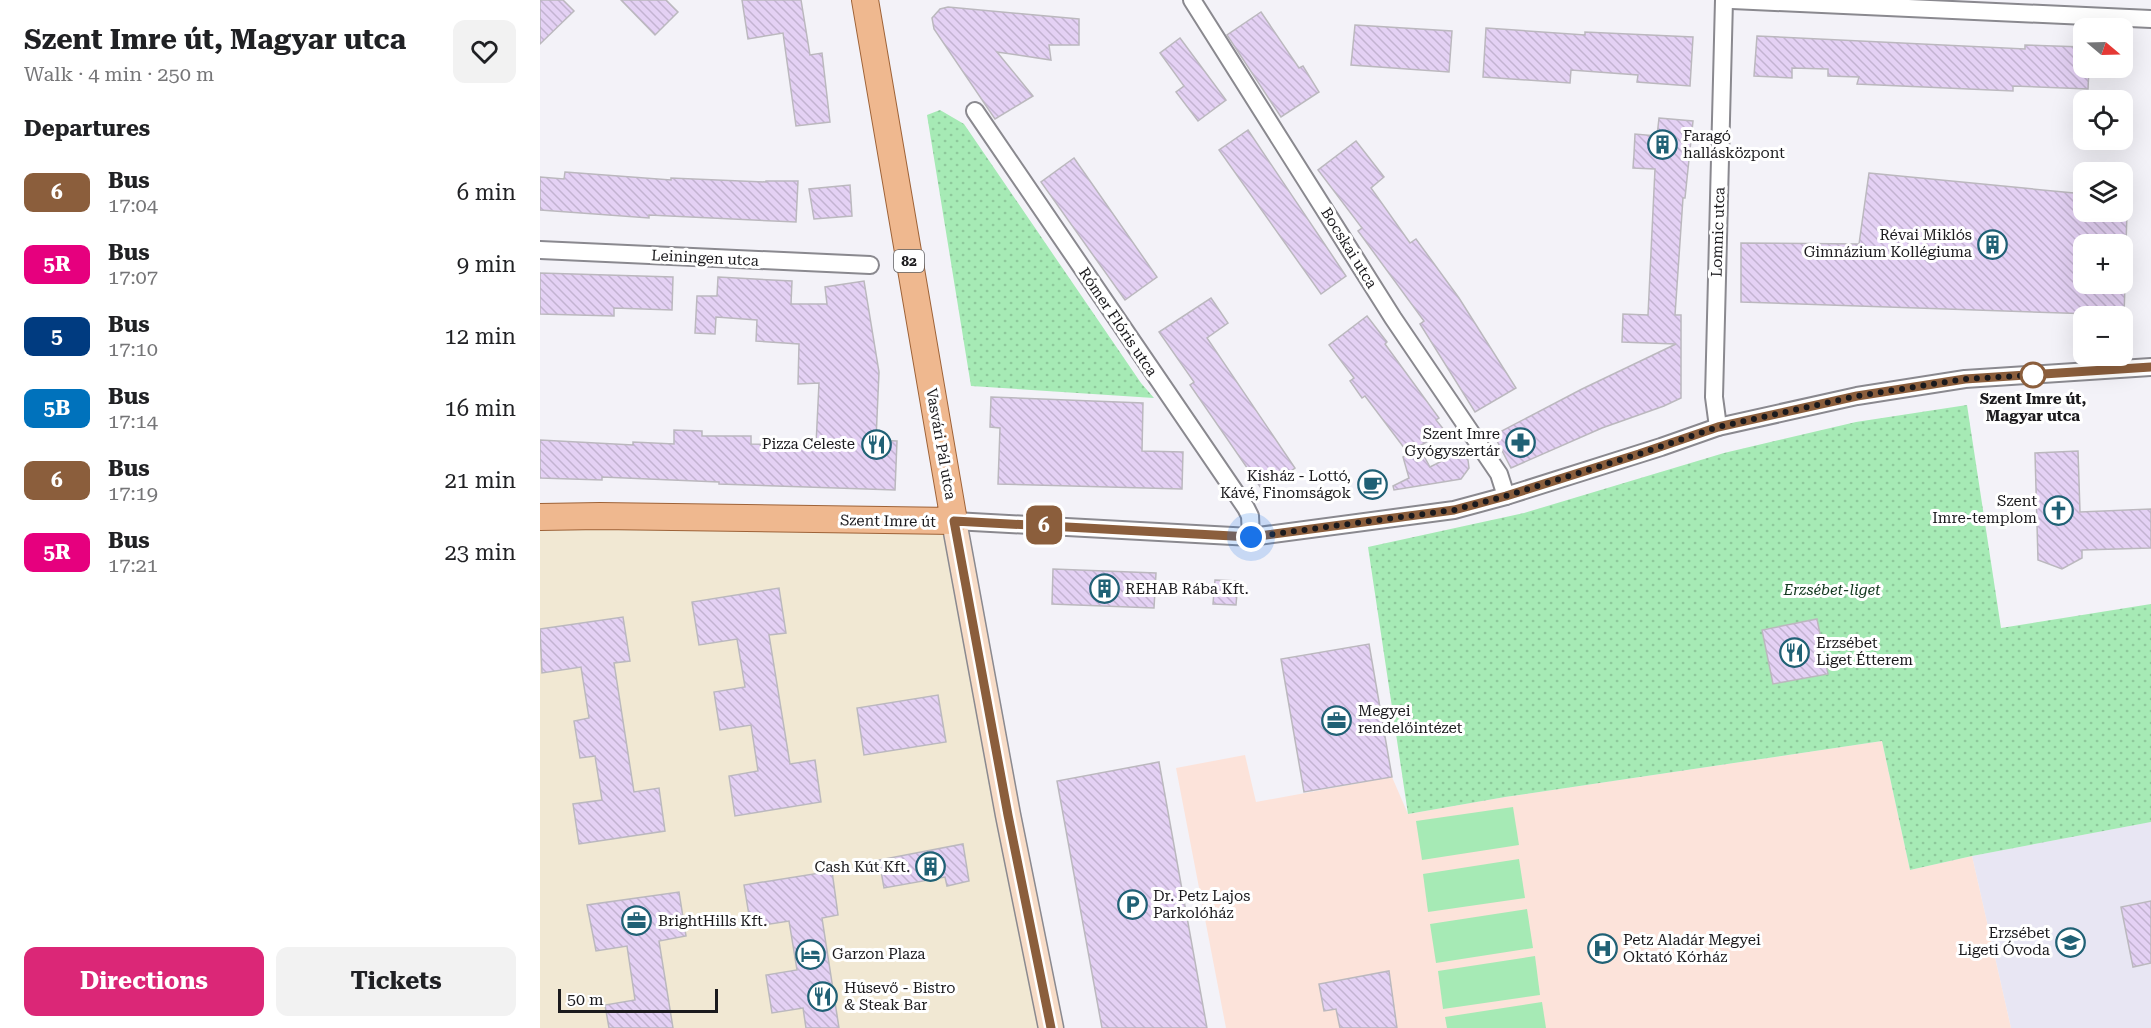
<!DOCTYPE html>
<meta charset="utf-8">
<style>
:root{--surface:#fff;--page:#f2f2f2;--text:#202124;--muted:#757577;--accent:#db2777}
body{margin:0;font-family:"Roboto Serif",serif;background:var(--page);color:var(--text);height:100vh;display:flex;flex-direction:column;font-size:22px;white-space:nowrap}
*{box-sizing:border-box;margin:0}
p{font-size:20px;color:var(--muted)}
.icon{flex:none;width:33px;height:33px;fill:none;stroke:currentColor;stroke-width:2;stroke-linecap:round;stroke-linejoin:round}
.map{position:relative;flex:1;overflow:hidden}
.side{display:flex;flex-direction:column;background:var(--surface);width:540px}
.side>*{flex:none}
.badge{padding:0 12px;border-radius:9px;font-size:21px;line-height:39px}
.needle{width:39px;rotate:109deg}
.fabs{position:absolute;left:1533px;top:18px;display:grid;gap:12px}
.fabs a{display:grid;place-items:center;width:60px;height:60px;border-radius:12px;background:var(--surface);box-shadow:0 6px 24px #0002;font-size:30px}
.scale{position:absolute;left:18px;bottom:15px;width:160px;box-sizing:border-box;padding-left:6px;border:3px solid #1b1a1d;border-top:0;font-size:16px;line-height:21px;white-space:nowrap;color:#1b1a1d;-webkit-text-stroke:4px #fff;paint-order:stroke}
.you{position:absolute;width:30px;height:30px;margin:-15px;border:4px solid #fff;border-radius:50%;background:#1a73e8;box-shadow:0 0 0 9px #1a73e833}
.map>.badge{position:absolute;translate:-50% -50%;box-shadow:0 0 0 3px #fff}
h2{padding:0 24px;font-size:22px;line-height:54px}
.round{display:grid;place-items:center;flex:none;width:63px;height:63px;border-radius:12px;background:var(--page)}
.headline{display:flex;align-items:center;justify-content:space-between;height:102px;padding:0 24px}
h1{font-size:28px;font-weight:700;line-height:45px}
.primary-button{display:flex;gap:12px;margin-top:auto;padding:12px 24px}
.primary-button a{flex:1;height:69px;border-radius:12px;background:var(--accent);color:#fff;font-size:24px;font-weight:700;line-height:69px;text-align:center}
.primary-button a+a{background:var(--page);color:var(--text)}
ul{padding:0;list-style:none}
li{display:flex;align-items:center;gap:18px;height:72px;padding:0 24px}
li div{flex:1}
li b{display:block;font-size:22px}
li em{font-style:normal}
li .badge{min-width:66px;font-weight:700;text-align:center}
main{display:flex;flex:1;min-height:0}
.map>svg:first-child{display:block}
.commercial{fill:#f1e8d3}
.built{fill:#e8e6f3}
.medical{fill:#fce3da}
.green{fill:url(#green-dots)}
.pitch{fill:#a6eab5}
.building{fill:url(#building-back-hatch);stroke:#bbb8be;stroke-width:1.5}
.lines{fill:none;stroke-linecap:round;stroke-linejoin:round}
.street-casing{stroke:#8a898f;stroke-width:20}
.secondary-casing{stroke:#8a898f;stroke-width:27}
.primary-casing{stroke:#9e6237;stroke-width:28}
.street{stroke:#fff;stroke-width:16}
.secondary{stroke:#f7dcc7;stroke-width:24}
.primary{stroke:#efb88f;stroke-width:26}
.line-casing{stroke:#fff;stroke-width:14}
.line{stroke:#8b5e3c;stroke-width:9}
.walk{stroke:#1b1a1d;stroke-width:6;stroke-dasharray:0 10.8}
.stop-dot{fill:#fff;stroke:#8b5e3c;stroke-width:3}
.labels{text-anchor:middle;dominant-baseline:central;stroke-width:6;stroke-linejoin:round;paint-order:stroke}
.shield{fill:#fff;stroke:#5f5f61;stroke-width:1.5}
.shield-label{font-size:14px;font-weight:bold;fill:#1b1a1d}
.poi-label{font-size:15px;fill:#1b1a1d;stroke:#fff;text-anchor:start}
.street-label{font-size:15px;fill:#1b1a1d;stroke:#fff}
.stop-label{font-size:15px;font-weight:bold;fill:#1b1a1d;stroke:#fff}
.park-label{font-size:15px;font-style:italic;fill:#10361c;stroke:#fff}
</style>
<main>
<section class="side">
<div class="headline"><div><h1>Szent Imre út, Magyar utca</h1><p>Walk · 4 min · 250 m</p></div><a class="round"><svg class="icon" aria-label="heart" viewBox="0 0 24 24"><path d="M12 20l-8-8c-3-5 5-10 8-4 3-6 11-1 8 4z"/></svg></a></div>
<h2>Departures</h2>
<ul>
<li><span class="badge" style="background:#8b5e3c;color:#fff">6</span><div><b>Bus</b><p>17:04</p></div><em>6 min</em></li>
<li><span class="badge" style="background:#e6007e;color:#fff">5R</span><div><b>Bus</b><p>17:07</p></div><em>9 min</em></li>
<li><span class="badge" style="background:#003b80;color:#fff">5</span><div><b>Bus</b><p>17:10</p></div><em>12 min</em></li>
<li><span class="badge" style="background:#0072bc;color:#fff">5B</span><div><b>Bus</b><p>17:14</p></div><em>16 min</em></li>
<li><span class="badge" style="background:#8b5e3c;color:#fff">6</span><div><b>Bus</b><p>17:19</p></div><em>21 min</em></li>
<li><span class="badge" style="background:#e6007e;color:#fff">5R</span><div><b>Bus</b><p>17:21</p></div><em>23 min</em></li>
</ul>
<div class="primary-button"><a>Directions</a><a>Tickets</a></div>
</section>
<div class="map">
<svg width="1611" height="1028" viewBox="0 0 1611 1028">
<defs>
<pattern id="green-dots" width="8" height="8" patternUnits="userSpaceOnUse" patternTransform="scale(1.5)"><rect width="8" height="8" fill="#a6eab5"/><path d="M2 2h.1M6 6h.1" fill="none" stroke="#8ec89b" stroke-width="1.8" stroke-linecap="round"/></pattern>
<pattern id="building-back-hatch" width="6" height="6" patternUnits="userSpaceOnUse" patternTransform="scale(1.5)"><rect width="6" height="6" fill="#e4d1f4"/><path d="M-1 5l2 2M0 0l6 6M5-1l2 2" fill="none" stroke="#c3b3d1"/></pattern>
</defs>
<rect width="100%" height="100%" fill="#f3f2f8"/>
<polygon class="commercial" points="0,517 414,521 511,1028 0,1028"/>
<polygon class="built" points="1611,822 1611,1028 1471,1028 1432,856"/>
<polygon class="medical" points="1342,741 1370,870 1432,856 1471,1028 686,1028 636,768 705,755 716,802 852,777 868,814 965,797"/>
<g class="green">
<polygon points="400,110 424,124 601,383 614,398 431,386 387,115"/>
<polygon points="1427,405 1461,628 1611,604 1611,822 1432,856 1370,870 1342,741 965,797 868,814 828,547 984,513 1184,453 1316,422"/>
</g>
<g class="pitch">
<polygon points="973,807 979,845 882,860 876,821"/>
<polygon points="979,859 985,898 888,912 883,874"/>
<polygon points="987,909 993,948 896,963 890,924"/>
<polygon points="995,956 1000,995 903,1009 898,971"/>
<polygon points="1002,1002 1006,1028 907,1028 905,1017"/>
</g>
<g class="building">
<polygon points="0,0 23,0 34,11 0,44"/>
<polygon points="81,0 126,0 138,12 115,35"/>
<polygon points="202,0 261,0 270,55 282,53 290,122 256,126 243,33 208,39"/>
<polygon points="408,7 539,19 539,45 509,45 511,60 457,52 493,96 455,119 394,29 392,18 400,9"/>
<polygon points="721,12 759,68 763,66 779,92 741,117 687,35"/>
<polygon points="815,25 912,31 909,72 811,65"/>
<polygon points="946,28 1045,35 1045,32 1153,37 1150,86 1097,82 1098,75 1031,70 1030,83 943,77"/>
<polygon points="1217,36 1485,49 1485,45 1544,47 1544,68 1549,68 1548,89 1473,86 1473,91 1317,84 1319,77 1288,76 1288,69 1252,68 1252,78 1214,76"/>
<polygon points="640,38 686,100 658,121 636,92 644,86 620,53"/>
<polygon points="1119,118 1153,121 1145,198 1143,198 1135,315 1141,315 1141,398 1124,406 1062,428 971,468 954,435 1042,389 1136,344 1082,342 1083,314 1108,315 1115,169 1093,168 1094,154 1095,134 1117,136"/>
<polygon points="708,130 806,276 781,294 679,150"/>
<polygon points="816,141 844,177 831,188 870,243 876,239 919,298 976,388 935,412 880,324 884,321 818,231 822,228 778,170"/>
<polygon points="534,158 617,277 585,300 501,182"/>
<polygon points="25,172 131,180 131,178 226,182 226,181 258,181 256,222 109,215 109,218 0,210 0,177 24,179"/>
<polygon points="1329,173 1544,194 1544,212 1587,212 1586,244 1544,244 1544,284 1585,284 1584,315 1201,302 1201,243 1319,244"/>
<polygon points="310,185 312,216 274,219 269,189"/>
<polygon points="0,273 133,277 132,310 74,308 74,316 0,314"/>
<polygon points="178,277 252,281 251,304 287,304 285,287 324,281 339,372 336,440 357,441 355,490 179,484 179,482 62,477 62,480 0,478 0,440 93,445 93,442 134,444 134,430 162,431 162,436 211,436 211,444 276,445 279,383 258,384 259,344 216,341 217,320 176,317 175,334 155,333 157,296 177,296"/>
<polygon points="671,298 688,323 667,338 755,468 723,491 650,385 654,382 619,332"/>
<polygon points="827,316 847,342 845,344 899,418 896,420 905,431 868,453 825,396 822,398 810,381 814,378 789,345"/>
<polygon points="451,397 603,403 602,451 643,452 642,489 458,484 460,428 450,427"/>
<polygon points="880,449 890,467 922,451 928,460 929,468 921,479 854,490 853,486 869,478 863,457"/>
<polygon points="1538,451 1540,512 1611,509 1611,548 1542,550 1542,558 1522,569 1498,560 1495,453"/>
<polygon points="513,569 616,573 614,608 512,604"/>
<polygon points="675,580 698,581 696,605 673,604"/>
<polygon points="239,588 246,633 229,635 250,764 275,760 281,802 195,816 189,776 218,771 211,725 180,730 174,692 205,687 197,639 159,645 152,602"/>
<polygon points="83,617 90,661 74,663 94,792 119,788 125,831 39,844 33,804 62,800 55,756 40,758 34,721 49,718 41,667 2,673 0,629"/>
<polygon points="1277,619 1288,674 1233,684 1222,630"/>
<polygon points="829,644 852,777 764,792 741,659"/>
<polygon points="398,695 406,742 324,755 317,708"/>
<polygon points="619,762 667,1028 562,1028 517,781"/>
<polygon points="423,844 429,881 407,886 405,877 344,888 339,860"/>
<polygon points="292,871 298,915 282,918 299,1028 266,1028 263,1008 232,1013 226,975 257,970 249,921 211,927 204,885"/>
<polygon points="139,892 146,936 119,941 133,1028 69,1028 65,1005 95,1000 87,946 56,951 47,905"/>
<polygon points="1611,901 1611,963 1593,967 1581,907"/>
<polygon points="849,971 857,1028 800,1028 796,1009 784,1011 779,984"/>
</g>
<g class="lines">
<defs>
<g id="street">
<polyline points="652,0 853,318 959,474 966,496"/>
<polyline points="1192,0 1611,19"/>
<polyline points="435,111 706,508 710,516 711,537"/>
<polyline points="0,250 330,265"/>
<polyline points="1178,427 1174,397 1184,0"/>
<polyline points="414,521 711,537 914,510 966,496 1121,447 1178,427 1317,396 1425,379 1611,367"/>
</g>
<polyline id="secondary" points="414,521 468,815 511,1028"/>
<polyline id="primary" points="0,517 60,516 414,521 325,0"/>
</defs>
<use href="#street" class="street-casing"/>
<use href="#secondary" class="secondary-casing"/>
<use href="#primary" class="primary-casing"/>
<use href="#street" class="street"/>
<use href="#secondary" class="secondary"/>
<use href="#primary" class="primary"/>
</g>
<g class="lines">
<defs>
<polyline id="line" points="511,1028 468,815 414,521 711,537 801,525 914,510 966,496 1099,454 1178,427 1317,396 1425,379 1611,367"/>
</defs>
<use href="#line" class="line-casing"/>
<use href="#line" class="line"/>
<polyline class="walk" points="711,537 914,510 966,496 1099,454 1178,427 1317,396 1425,379 1493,375"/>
</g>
<defs>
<symbol id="building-ring" viewBox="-11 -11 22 22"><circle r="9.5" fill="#fff" stroke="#206175" stroke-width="1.5"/><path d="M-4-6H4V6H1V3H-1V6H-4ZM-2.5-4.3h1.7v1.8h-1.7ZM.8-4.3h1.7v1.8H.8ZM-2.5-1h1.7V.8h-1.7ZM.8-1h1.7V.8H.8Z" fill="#206175"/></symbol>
<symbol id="pharmacy-ring" viewBox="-11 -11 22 22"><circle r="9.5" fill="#fff" stroke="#206175" stroke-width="1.5"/><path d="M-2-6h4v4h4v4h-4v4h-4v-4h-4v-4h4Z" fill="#206175"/></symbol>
<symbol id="restaurant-ring" viewBox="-11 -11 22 22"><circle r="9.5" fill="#fff" stroke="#206175" stroke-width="1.5"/><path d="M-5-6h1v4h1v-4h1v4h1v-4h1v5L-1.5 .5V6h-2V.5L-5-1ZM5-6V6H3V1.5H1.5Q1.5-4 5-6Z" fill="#206175"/></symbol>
<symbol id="cafe-ring" viewBox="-11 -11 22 22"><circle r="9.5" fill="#fff" stroke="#206175" stroke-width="1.5"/><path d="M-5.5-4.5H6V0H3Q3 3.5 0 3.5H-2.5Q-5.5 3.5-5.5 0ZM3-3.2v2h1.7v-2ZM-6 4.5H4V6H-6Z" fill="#206175"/></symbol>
<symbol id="church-ring" viewBox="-11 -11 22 22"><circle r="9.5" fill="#fff" stroke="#206175" stroke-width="1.5"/><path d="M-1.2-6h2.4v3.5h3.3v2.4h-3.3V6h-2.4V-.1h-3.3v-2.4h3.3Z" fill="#206175"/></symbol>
<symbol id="office-ring" viewBox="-11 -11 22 22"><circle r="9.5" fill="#fff" stroke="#206175" stroke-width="1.5"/><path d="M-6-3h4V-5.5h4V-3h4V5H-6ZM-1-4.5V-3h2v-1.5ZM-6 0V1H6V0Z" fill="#206175"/></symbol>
<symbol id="parking-ring" viewBox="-11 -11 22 22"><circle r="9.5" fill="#fff" stroke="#206175" stroke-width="1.5"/><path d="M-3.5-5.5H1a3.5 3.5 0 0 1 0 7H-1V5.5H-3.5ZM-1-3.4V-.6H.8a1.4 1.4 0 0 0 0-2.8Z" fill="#206175"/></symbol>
<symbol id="school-ring" viewBox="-11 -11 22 22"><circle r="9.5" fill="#fff" stroke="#206175" stroke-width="1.5"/><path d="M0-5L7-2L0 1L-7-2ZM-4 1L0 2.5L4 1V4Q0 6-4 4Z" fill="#206175"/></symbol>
<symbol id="hospital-ring" viewBox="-11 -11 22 22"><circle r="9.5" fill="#fff" stroke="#206175" stroke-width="1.5"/><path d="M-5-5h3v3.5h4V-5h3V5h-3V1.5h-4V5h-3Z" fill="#206175"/></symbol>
<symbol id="hotel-ring" viewBox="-11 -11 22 22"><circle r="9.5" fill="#fff" stroke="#206175" stroke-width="1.5"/><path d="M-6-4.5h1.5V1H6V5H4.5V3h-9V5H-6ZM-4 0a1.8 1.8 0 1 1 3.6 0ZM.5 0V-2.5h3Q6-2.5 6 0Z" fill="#206175"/></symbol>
</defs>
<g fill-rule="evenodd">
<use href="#building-ring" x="1106" y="128" width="33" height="33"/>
<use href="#building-ring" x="1436" y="228" width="33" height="33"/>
<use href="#pharmacy-ring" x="964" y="426" width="33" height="33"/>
<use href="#restaurant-ring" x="320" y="428" width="33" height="33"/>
<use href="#cafe-ring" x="816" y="468" width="33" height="33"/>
<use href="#church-ring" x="1502" y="494" width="33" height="33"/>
<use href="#building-ring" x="548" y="572" width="33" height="33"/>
<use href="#restaurant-ring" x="1238" y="636" width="33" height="33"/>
<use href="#office-ring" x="780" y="704" width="33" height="33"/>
<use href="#building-ring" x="374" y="850" width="33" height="33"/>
<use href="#parking-ring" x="576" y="888" width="33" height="33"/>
<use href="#office-ring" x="80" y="904" width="33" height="33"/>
<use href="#school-ring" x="1514" y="926" width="33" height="33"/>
<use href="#hospital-ring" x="1046" y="932" width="33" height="33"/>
<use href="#hotel-ring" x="254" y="938" width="33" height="33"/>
<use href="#restaurant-ring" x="266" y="980" width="33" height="33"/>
</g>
<circle class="stop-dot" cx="1493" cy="375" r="12"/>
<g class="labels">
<rect class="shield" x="354" y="250" width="30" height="22" rx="4.5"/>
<g class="shield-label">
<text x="369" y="261">82</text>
</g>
<g class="poi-label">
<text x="1143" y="136">Faragó<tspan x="1143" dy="17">hallásközpont</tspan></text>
<text x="1432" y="235" text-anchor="end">Révai Miklós<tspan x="1432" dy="17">Gimnázium Kollégiuma</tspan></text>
<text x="960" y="434" text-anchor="end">Szent Imre<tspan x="960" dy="17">Gyógyszertár</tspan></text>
<text x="315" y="444" text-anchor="end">Pizza Celeste</text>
<text x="811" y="476" text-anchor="end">Kisház - Lottó,<tspan x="811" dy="17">Kávé, Finomságok</tspan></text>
<text x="1497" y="501" text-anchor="end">Szent<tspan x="1497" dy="17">Imre-templom</tspan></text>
<text x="585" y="589">REHAB Rába Kft.</text>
<text x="1276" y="643">Erzsébet<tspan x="1276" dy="17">Liget Étterem</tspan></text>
<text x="818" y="711">Megyei<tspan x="818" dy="17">rendelőintézet</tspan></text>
<text x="370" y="867" text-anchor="end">Cash Kút Kft.</text>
<text x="613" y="896">Dr. Petz Lajos<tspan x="613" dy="17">Parkolóház</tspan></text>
<text x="118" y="921">BrightHills Kft.</text>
<text x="1510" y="933" text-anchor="end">Erzsébet<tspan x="1510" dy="17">Ligeti Óvoda</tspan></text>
<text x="1083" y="940">Petz Aladár Megyei<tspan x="1083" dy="17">Oktató Kórház</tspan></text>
<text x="292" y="954">Garzon Plaza</text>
<text x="304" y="988">Húsevő - Bistro<tspan x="304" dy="17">&amp; Steak Bar</tspan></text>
</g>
<g class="street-label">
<text transform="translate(1178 232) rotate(-88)">Lomnic utca</text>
<text transform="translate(809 248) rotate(58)">Bocskai utca</text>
<text transform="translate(165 258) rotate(3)">Leiningen utca</text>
<text transform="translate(578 322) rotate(56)">Rómer Flóris utca</text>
<text transform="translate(401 444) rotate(80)">Vasvári Pál utca</text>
<text transform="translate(348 521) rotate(1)">Szent Imre út</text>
</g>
<g class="stop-label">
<text x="1493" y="399">Szent Imre út,<tspan x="1493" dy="17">Magyar utca</tspan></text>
</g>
<g class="park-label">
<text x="1292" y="590">Erzsébet-liget</text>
</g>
</g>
</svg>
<div class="fabs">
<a><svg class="needle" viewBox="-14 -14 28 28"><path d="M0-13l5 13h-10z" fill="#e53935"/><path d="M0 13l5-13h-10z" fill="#757577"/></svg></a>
<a><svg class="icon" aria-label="locate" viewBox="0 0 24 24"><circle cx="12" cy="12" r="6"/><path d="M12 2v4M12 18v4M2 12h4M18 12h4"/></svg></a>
<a><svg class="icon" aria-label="layers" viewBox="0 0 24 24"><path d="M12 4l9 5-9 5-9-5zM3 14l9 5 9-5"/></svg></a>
<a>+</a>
<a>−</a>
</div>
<div class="scale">50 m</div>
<div class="you" style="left:711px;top:537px"></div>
<b class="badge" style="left:504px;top:525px;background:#8b5e3c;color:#fff">6</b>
</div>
</main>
